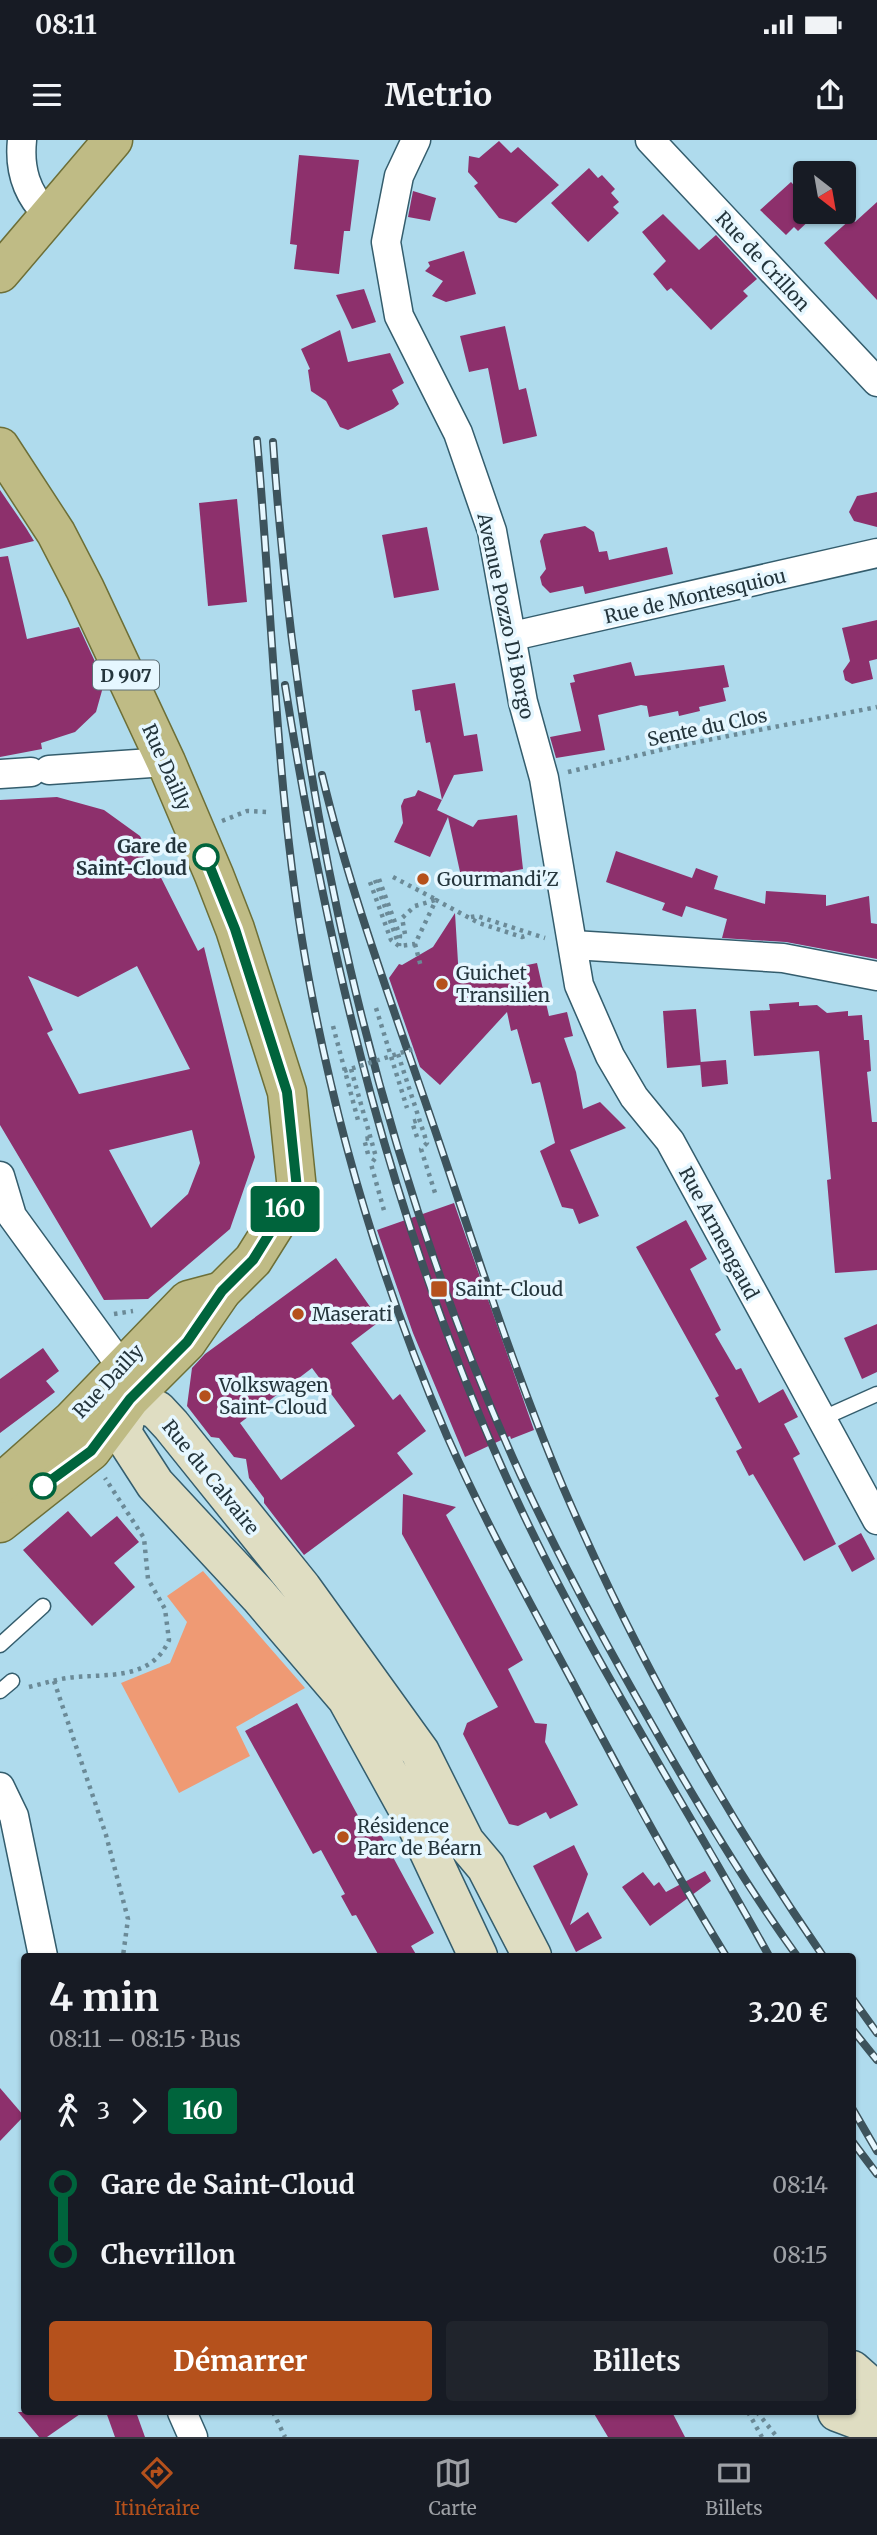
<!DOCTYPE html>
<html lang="fr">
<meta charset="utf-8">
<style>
:root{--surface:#171b24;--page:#20242c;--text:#f1f3f6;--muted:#9ea1a6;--line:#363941;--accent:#b5511c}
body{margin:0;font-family:Merriweather,serif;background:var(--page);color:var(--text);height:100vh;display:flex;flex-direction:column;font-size:26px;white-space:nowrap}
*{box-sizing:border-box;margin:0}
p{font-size:23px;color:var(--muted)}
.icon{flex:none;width:38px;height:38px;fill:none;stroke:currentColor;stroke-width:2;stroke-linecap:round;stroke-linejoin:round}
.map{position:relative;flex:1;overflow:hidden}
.panel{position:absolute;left:21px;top:1813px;width:835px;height:462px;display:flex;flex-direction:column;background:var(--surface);border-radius:7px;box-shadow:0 2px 5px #0004}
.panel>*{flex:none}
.badge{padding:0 14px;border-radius:5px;font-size:24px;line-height:46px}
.needle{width:46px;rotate:149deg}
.buttons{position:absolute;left:793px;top:21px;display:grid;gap:14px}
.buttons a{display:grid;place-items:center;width:63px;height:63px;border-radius:7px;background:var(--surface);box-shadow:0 2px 5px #0004;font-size:35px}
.map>.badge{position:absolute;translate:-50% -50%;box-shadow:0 0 0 4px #fff}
.legs{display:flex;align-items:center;gap:10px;height:77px;padding:0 28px;font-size:23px}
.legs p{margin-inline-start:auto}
.overview{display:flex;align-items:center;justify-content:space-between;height:119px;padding:0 28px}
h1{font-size:38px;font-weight:700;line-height:52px}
.action{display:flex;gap:14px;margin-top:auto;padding:14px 28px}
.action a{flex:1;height:80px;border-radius:7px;background:var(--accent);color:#fff;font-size:28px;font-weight:700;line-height:80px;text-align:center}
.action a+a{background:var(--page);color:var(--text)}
ul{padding:0 28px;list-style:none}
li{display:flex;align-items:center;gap:24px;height:70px;font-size:26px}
li i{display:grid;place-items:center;width:10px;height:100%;margin:0 9px;background:currentColor}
li i::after{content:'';width:18px;height:18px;margin:-9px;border:5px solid;border-radius:50%;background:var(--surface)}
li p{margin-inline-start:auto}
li:first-child i{background:linear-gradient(#0000 50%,currentColor 0)}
li:last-child i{background:linear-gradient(currentColor 50%,#0000 0)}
.status{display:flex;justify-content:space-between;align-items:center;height:49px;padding:0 35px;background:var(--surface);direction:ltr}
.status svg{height:19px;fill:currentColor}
header{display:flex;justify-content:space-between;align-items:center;height:91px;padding:0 28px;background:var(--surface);font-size:32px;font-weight:700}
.dock{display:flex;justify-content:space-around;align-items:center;height:98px;border-top:2px solid var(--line);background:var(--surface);font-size:19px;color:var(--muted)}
.dock a{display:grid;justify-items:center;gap:4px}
.dock .on{color:var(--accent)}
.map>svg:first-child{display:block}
.green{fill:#ef9a74}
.building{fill:#8d306c;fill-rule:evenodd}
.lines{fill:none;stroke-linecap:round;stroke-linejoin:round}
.lane-casing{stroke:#345d6d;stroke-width:17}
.street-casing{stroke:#345d6d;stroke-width:31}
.secondary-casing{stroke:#345d6d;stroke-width:41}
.primary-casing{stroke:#6d6f37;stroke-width:41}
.path{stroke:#6b8a97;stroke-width:4.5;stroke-dasharray:3.5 5;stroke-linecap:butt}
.lane{stroke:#fff;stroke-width:14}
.street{stroke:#fff;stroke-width:28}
.secondary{stroke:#dfddc2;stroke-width:38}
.primary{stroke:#bfbb85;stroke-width:38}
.rail-casing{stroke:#3d535c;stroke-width:8}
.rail{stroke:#e6f7ff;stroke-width:5;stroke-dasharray:16;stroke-linecap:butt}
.path-bridge{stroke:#6b8a97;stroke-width:4.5;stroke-dasharray:3.5 5;stroke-linecap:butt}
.line-1-casing{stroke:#fff;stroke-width:16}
.line-1{stroke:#00643c;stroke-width:10}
.stop-1-dot{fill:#fff;stroke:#00643c;stroke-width:3.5}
.poi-dot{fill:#b5511c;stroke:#e6f7ff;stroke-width:2.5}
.labels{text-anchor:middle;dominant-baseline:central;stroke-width:7;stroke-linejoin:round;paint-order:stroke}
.shield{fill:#e6f7ff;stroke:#5e6f76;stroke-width:2}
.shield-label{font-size:18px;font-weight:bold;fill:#24353c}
.street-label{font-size:19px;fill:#24353c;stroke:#e6f7ff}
.stop-label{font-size:19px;font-weight:bold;fill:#24353c;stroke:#e6f7ff;text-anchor:end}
.poi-label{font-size:19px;fill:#24353c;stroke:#e6f7ff;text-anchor:start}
</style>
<div class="status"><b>08:11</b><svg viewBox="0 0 49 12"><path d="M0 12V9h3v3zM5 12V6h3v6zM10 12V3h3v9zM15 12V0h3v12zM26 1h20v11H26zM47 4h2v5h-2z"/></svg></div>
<header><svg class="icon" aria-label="menu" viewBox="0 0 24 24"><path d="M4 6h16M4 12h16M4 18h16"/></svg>Metrio<svg class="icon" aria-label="share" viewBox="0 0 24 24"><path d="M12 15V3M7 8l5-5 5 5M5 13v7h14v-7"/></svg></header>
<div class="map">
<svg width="877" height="2297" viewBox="0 0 877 2297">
<rect width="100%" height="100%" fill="#afdbed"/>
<polygon class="green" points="203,1431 305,1548 236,1587 250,1616 179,1653 121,1543 170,1523 187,1482 167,1456"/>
<g class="building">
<polygon points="499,1 511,13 518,7 559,45 516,83 499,78 474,46 478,43 468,32 469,16 479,18"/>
<polygon points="299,15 359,20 350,91 344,91 339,134 294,129 297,105 290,104"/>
<polygon points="589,28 598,38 602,35 615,49 611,53 619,62 613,67 619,73 588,102 551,63"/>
<polygon points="791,42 804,56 798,61 805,72 814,76 798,91 794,87 786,95 760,70"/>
<polygon points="413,51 436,58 430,81 408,77"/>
<polygon points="877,62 877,160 824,103 852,78 855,82"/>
<polygon points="663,74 699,110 716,95 757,139 743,151 748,156 711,190 671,148 667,151 653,134 666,121 642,92"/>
<polygon points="464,111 476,154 446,162 432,156 443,141 425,131 430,126 428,122"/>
<polygon points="364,149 376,182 352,189 336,155"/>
<polygon points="505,186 519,250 526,248 537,296 503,304 488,228 469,232 460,196"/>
<polygon points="340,190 348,222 390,213 404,243 392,250 399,264 393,269 348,290 340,287 326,261 311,251 308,230 310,229 301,209"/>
<polygon points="0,350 26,388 34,401 0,409"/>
<polygon points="877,352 877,387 854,381 849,372 857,356"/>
<polygon points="237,359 247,462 208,466 199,363"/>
<polygon points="585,386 594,392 599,412 607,411 609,420 667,407 673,434 585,454 583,446 550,453 542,445 540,437 546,429 540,401 544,394"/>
<polygon points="427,387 439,450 394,458 382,395"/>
<polygon points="8,416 27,499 79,487 103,539 103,547 96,572 75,592 41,603 42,609 0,617 0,417"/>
<polygon points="877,480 877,519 869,521 873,539 852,544 845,540 843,531 850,521 842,488"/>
<polygon points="631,522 635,536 724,525 729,547 723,548 726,561 699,567 700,571 679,576 678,571 649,577 647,566 641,565 598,575 605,610 556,618 550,597 581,591 570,543 575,542 573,535"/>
<polygon points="455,543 464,596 477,594 483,631 454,635 437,670 473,687 478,680 517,675 523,729 462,741 448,677 430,717 394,702 403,683 401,666 404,659 415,656 418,650 442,660 430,602 426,603 420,570 415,571 412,550"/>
<path d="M57 657 104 670 140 696 198 811 204 807 255 1017 230 1089 148 1159 104 1160 0 985V660ZM137 826 190 929 79 954 47 893 53 890 28 836 78 857ZM192 990 200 1023 188 1054 151 1088 109 1010Z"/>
<polygon points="616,711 692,738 696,728 718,736 714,749 765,764 766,751 826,755 826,766 869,756 871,783 877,784 877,819 786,802 722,798 727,779 686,766 682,777 662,770 665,763 606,742"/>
<polygon points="455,773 459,839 537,823 549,876 567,872 573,896 564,898 576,932 583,969 600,962 626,988 570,1010 599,1076 579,1084 573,1069 562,1067 540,1011 555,1003 540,942 532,944 517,889 511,891 507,872 440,945 420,927 389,838 399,824 402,825 433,807"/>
<polygon points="799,862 799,866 817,865 827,873 848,871 848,876 862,875 864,900 869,900 871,931 867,932 872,982 877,982 877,1130 835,1133 827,1040 831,1039 819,911 754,916 750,871 770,870 769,864"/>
<polygon points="696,869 701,925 667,928 663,871"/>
<polygon points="726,920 728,944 702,947 700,922"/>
<polygon points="454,1063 534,1290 511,1299 510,1296 465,1317 413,1193 377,1090"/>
<polygon points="686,1080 707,1119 690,1129 721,1190 715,1194 736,1230 741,1228 759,1263 783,1249 798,1277 784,1284 800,1314 793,1318 836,1404 804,1421 753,1334 749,1336 736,1311 742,1308 715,1258 719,1256 636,1107"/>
<path d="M336 1118 380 1181 351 1203 393 1260 400 1254 426 1291 397 1313 413 1334 304 1415 264 1363V1358L249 1338 246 1319 234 1317 219 1298 211 1297 187 1266 192 1228 205 1214ZM312 1228 355 1286 281 1340 240 1283Z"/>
<polygon points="877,1184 877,1232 862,1239 844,1198"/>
<polygon points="43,1208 59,1231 46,1241 55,1252 0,1293 0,1239"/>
<polygon points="403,1354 456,1367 446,1375 523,1520 508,1529 535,1583 547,1584 545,1602 578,1665 550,1679 546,1672 518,1686 509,1684 463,1594 467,1583 498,1567 402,1394"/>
<polygon points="68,1371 91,1397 117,1376 139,1402 114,1423 135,1447 92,1486 23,1410"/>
<polygon points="861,1393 875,1419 852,1432 838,1406"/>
<polygon points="297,1563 363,1685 373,1680 434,1793 411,1806 417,1816 379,1816 356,1775 352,1776 341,1756 345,1754 321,1710 313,1714 245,1591"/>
<polygon points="574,1705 588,1734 570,1785 588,1772 602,1798 576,1812 533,1726"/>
<polygon points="705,1731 711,1741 650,1786 622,1747 643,1732 654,1746 659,1742 666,1752"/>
<polygon points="0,1948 24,1976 0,2001"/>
<polygon points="18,2272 83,2272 47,2297 39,2297"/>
<polygon points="106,2272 136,2272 145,2297 115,2297"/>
<polygon points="593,2272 672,2272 685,2297 608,2297"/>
</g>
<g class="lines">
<defs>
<g id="lane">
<polyline points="821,1279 877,1254"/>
<polyline points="0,1505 43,1466"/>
<polyline points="0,1551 12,1541"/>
</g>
<g id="street">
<path d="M22 0C19 29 26 53 47 74"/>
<polyline points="416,0 399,36 386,102 399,176 458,293 492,391 523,562 544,638 579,845 610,916 634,957 670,1001 877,1380"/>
<polyline points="650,0 877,242"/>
<polyline points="513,496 877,413"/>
<polyline points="49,630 166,622"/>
<polyline points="0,634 31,632"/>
<polyline points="573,805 783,818 877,836"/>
<polyline points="0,1036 12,1076 121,1226 126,1245"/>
<polyline points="0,1647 14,1676 43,1816"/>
<polyline points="182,2272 193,2297"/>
</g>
<g id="secondary">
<polyline points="478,1816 415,1682 347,1559 259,1456 155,1344 122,1293 130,1259 157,1270 171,1285 302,1448 420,1612 465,1702 486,1727 532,1816"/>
<polyline points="852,2230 877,2252"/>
<polyline points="837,2272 877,2287"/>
</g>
<g id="primary">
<polyline points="0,133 113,0"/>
<polyline points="0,307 56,393 85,449 166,622 214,735 235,789 287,952 297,1050 253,1120 222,1151 187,1202 130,1259 91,1311 0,1383"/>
<polyline points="0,1344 72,1280 188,1160 222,1151"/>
</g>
</defs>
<use href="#lane" class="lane-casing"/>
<use href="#street" class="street-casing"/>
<use href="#secondary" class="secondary-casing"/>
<use href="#primary" class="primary-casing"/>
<g class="path">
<polyline points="568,632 677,606 877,567"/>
<polyline points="222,681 247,671 268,672"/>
<polyline points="393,737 435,759"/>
<polyline points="379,739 400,796 399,806"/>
<polyline points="375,740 399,805"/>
<polyline points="370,742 391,800 399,806 415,804 436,760 479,783 522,797 528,795"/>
<polyline points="471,777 477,776 545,798"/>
<polyline points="405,794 402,778 415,766 435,760"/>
<polyline points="415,804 421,827"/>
<polyline points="376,868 407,968"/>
<polyline points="333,886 359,984"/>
<polyline points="398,914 427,1003 421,1009 436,1056"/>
<polyline points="351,929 376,1017 371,1024 385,1074"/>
<polyline points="417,997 412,982 419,980"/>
<polyline points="368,1014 364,999 371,998"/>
<polyline points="114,1174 133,1171"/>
<polyline points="54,1541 106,1695 128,1779 123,1816"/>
<path d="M29 1547C42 1544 54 1540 67 1538 104 1533 151 1542 169 1500L165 1469 148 1439 144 1398 105 1338"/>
<polyline points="273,2272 285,2297"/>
<polyline points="748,2272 762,2297"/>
<polyline points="757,2272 777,2297"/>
</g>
<use href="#lane" class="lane"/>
<use href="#street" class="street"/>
<use href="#secondary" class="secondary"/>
<use href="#primary" class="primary"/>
<defs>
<g id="rail">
<path d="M257 300C273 480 276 662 309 840 338 996 384 1150 447 1296 484 1380 529 1461 572 1541 621 1634 671 1727 726 1816"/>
<path d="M273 302C297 655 373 1012 521 1336 560 1420 604 1501 650 1581 696 1662 743 1741 797 1816"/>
<path d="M285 545C329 822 395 1096 513 1352 587 1513 684 1661 769 1816"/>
<path d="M322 635C351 756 396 875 436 993 476 1111 514 1231 563 1347 634 1512 722 1669 823 1816"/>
<polyline points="852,1858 877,1893"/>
<polyline points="852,1889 877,1920"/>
<polyline points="852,1968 877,2011"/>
<polyline points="852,2001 877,2034"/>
</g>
</defs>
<use href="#rail" class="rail-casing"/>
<use href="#rail" class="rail"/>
<polyline class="path-bridge" points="344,931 413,909"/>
</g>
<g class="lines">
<defs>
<polyline id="line-1" points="43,1346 91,1311 130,1259 187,1202 222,1151 253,1120 297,1049 287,952 235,789 206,717"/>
</defs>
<use href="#line-1" class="line-1-casing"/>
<use href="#line-1" class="line-1"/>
</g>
<g class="stop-1-dot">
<circle cx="206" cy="717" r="12"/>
<circle cx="43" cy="1346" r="12"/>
</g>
<g class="poi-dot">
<circle cx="423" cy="739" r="7"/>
<circle cx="442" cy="844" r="7"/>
<rect x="430" y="1140" width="18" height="18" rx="3.5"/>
<circle cx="298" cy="1174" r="7"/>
<circle cx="205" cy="1256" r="7"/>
<circle cx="343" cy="1697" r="7"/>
</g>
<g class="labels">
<rect class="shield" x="93" y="520.5" width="66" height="29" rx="5"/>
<g class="shield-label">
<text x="126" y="535">D 907</text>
</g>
<g class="street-label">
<text transform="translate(763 121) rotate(47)">Rue de Crillon</text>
<text transform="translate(695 456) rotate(-13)">Rue de Montesquiou</text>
<text transform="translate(506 476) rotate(78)">Avenue Pozzo Di Borgo</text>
<text transform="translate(707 587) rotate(-12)">Sente du Clos</text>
<text transform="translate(167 627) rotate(66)">Rue Dailly</text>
<text transform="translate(719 1093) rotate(62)">Rue Armengaud</text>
<text transform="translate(108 1241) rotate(-47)">Rue Dailly</text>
<text transform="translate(211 1337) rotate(51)">Rue du Calvaire</text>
</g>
<g class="stop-label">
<text x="187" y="706">Gare de<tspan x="187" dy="22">Saint-Cloud</tspan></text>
</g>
<g class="poi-label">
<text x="437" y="739">Gourmandi'Z</text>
<text x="456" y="833">Guichet<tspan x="456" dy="22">Transilien</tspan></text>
<text x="455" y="1149">Saint-Cloud</text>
<text x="312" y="1174">Maserati</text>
<text x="219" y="1245">Volkswagen<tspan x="219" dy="22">Saint-Cloud</tspan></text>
<text x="357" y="1686">Résidence<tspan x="357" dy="22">Parc de Béarn</tspan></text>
</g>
</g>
</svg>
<div class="buttons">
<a><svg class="needle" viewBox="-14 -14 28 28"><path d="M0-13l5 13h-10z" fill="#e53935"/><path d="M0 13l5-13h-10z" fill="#9ea1a6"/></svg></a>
</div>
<b class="badge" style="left:285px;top:1069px;background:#00643c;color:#fff">160</b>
<section class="panel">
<div class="overview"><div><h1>4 min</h1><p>08:11 – 08:15 · Bus</p></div><b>3.20 €</b></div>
<div class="legs"><svg class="icon" aria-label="walk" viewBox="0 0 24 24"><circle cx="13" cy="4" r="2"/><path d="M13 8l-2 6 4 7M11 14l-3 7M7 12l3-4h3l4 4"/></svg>3<svg class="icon" aria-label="forward" viewBox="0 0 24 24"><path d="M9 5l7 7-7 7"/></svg><b class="badge" style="background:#00643c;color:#fff">160</b></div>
<ul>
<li><i style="color:#00643c"></i><b>Gare de Saint-Cloud</b><p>08:14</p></li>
<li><i style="color:#00643c"></i><b>Chevrillon</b><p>08:15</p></li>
</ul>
<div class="action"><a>Démarrer</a><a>Billets</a></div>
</section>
</div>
<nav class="dock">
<a class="on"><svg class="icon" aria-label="directions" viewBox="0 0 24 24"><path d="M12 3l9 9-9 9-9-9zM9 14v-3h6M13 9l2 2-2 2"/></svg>Itinéraire</a>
<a><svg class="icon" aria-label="map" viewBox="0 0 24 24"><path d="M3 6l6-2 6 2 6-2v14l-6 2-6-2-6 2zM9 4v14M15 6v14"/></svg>Carte</a>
<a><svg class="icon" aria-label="tickets" viewBox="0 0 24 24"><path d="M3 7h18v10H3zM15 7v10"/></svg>Billets</a>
</nav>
